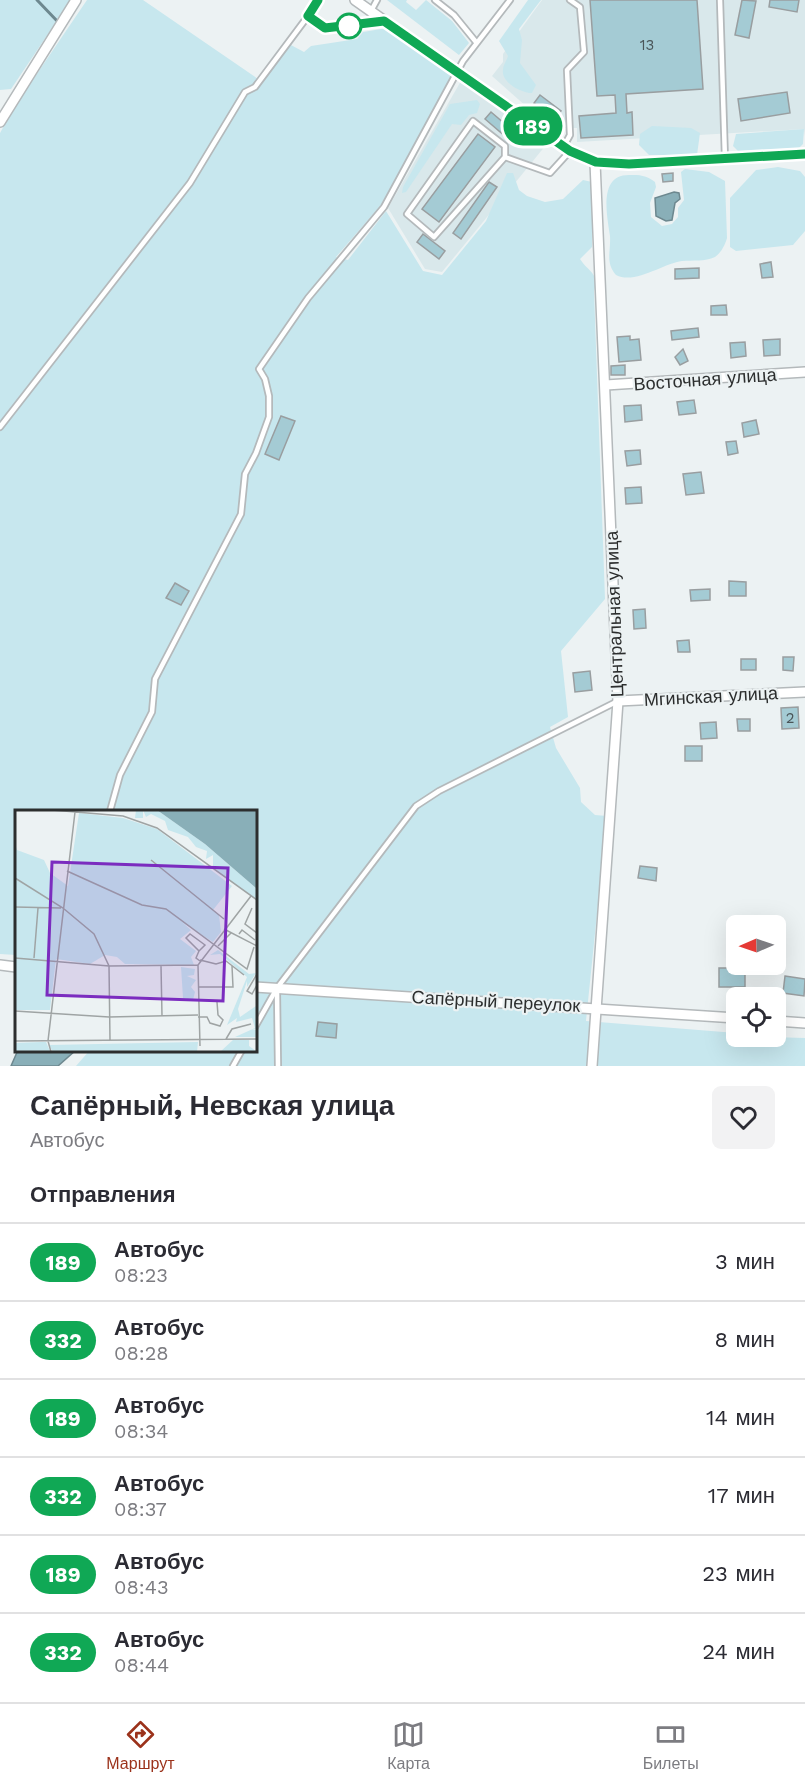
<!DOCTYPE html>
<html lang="ru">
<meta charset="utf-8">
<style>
:root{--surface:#fff;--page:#f2f2f3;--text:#2b2b33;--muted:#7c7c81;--line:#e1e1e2;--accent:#9b321b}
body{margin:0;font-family:"Work Sans",sans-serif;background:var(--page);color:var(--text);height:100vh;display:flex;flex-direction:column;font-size:22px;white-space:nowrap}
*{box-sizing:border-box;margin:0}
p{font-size:20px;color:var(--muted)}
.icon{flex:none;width:33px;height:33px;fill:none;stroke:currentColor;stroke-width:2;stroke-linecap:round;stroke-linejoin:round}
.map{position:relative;height:1066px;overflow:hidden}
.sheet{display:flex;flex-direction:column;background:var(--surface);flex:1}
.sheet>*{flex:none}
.badge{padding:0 12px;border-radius:20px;font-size:21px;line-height:39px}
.needle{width:39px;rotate:268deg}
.buttons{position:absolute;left:726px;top:915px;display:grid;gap:12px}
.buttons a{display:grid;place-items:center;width:60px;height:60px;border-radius:9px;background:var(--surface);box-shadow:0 6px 24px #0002;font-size:30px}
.map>.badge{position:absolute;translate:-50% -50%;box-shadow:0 0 0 3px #fff}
h2{padding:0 30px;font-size:22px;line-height:54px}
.round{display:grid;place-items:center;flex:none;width:63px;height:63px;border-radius:9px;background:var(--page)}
.head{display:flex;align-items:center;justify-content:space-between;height:102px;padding:0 30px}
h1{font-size:28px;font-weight:800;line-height:45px}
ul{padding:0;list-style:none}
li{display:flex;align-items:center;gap:18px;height:78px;padding:0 30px;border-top:2px solid var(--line)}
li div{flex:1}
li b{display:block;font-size:22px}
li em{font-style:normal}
li .badge{min-width:66px;font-weight:700;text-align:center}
.tabs{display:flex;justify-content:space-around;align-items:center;height:84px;border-top:2px solid var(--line);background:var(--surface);font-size:16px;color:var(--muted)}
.tabs a{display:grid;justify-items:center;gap:3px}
.tabs .selected{color:var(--accent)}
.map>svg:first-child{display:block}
.built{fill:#d9e8eb}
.green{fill:#c7e7ee}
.water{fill:#89afb8;stroke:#6d888f;stroke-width:1.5}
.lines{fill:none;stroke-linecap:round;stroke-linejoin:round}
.stream{stroke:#6d888f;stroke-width:3}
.building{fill:#a4cbd4;stroke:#999ea0;stroke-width:1.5}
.lane-casing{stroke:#b4b9bb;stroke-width:8}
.street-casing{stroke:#b4b9bb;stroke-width:12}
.lane{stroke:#fff;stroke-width:4.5}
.street{stroke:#fff;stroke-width:9}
.line-casing{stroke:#fff;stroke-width:14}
.line{stroke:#10a855;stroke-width:9}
.stop-dot{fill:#fff;stroke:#10a855;stroke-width:3}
.labels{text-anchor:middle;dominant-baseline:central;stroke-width:4.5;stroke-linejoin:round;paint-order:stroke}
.number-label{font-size:15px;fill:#4a5558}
.street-label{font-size:18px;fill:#2c2e2e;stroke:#ecf2f3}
.inset-road{fill:none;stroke:#9fa4a4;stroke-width:1.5}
.view{fill:#7b2cbf;fill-opacity:0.15;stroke:#7b2cbf;stroke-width:3}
.inset-edge{fill:none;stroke:#2c2e2e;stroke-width:3}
</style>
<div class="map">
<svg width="805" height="1066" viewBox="0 0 805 1066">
<rect width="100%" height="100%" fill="#ecf2f3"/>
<g class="built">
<polygon points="542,0 805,0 805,136 804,129 577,142 577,128 561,128 527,107 492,76 503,62 503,54"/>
<polygon points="461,81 546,145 442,272 425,269 388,208"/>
</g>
<g class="green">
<polygon points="0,0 71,0 11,89 0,90"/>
<path d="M87 0H143L261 81 289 44 304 52 311 46 357 39 363 32 387 28 452 76 381 205 336 257 348 260 386 211 423 271 442 275 486 221 507 173H513L519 190 527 196 545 202 563 199 583 180 592 182V247L580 259C588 272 600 273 594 291L605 599 561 651 568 717 550 727 556 748 580 788 581 802 595 815 607 816 586 1021 736 1033V1036L805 1038V1066H76L90 1050H255V811H16V955L0 954V133L15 106Z"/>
<polygon points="387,0 407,0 406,2 416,10 426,0 452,21 469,43 459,55"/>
<path d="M528 0H541L519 29 522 40 520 63 536 85 532 93C521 93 501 82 503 70 503 65 507 60 508 56L499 41Z"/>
<polygon points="477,100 480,104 477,113 469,115 461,125 452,124 406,192 402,193 403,187 450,104"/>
<polygon points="652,126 691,128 700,133 697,155 649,155 639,145 640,134"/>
<polygon points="804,129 803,144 799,148 738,151 733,146 736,134"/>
<polygon points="778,167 800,171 805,177 805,231 793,245 736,251 730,247 730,198 756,170"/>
<path d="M685 169 709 172 725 181 727 238C725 245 721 253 715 257 705 262 692 260 682 261 664 263 635 285 616 275 605 262 611 252 610 236 607 215 598 175 629 175 640 175 646 175 655 182L656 187 650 203 651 217 662 226 672 224 678 217V208L684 200 681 172Z"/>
</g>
<g class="water">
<polygon points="674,192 679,193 680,199 675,203 672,220 666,221 656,216 655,198"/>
<polygon points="18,1050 76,1050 58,1066 11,1066"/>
</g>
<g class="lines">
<polyline class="stream" points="37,0 59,23"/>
</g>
<g class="building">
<polygon points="590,0 697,0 703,89 626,94 627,113 632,112 633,135 581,138 579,116 616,113 615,95 597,96"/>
<polygon points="742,0 756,1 749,38 735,35"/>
<polygon points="770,0 799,0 797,12 769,7"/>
<polygon points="787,92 790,113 741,121 738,99"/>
<polygon points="540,95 561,111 555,119 534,103"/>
<polygon points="491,112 519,136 513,143 485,119"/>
<polygon points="478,134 495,147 439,222 422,209"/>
<polygon points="673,173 673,181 663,182 662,174"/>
<polygon points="489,182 497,187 461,239 453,233"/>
<polygon points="423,234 445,251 439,259 417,242"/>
<polygon points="771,262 773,277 762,278 760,264"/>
<polygon points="699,268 699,278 675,279 675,269"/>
<polygon points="726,305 727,315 711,315 711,306"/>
<polygon points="698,328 699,337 672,340 671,331"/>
<polygon points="630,336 630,340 639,339 641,360 619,362 617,337"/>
<polygon points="780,339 780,355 764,356 763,340"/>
<polygon points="745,342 746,356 731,358 730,343"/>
<polygon points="683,349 688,361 680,365 675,357"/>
<polygon points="625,365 625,375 611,375 611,366"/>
<polygon points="694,400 696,413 679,415 677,402"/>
<polygon points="641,405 642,420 625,422 624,406"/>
<polygon points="281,416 295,421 279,460 265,454"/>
<polygon points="756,420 759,434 744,437 742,423"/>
<polygon points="736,441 738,453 728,455 726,442"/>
<polygon points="640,450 641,464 627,466 625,451"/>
<polygon points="701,472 704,493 686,495 683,474"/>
<polygon points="641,487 642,503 626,504 625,488"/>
<polygon points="729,581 746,582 746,596 729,596"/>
<polygon points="175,583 189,591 181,605 166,598"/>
<polygon points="710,589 710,600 691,601 690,590"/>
<polygon points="645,609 646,628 634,629 633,610"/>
<polygon points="689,640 690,652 678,652 677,641"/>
<polygon points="783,657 794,657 793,671 783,670"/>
<rect x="741" y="659" width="15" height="11"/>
<polygon points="590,671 592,690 575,692 573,673"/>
<polygon points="798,707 799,728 782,729 781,708"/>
<polygon points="737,719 750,719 750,731 738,731"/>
<polygon points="716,722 717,738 701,739 700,723"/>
<rect x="685" y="746" width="17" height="15"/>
<polygon points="640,866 657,868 656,881 638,878"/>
<rect x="719" y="968" width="26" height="19"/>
<polygon points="785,976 805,979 804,996 783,993"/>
<polygon points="318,1022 337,1024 336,1038 316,1036"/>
</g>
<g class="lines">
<defs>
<g id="lane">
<polyline points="318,0 308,16 325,28 381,21"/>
<polyline points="435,0 454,15 476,42"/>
<polyline points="720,0 725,159"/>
<polyline points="371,11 377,0"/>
<polyline points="564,146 570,135 567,70 584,52 580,7 570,0"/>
<polyline points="505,157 505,146 473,121 407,214 434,237 505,157 550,173 570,151"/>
<polyline points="0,427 190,183 245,92 255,87 308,16"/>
<polyline points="110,811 120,775 152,712 155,679 241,514 245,474 256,453 269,417 269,396 265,379 259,369 308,298 384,207 463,61 510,0"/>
<polyline points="277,991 278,1066"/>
<polyline points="255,1027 277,988 416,806 439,791 618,701"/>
<polyline points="233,1066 242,1050"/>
</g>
<g id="street">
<polyline points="355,0 539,130 570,151 595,162 629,164 805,154"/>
<polyline points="0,122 76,0"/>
<polyline points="606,385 805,372"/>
<polyline points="618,701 805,692"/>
<polyline points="0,965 16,967"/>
<polyline points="255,987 736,1018"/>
<polyline points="776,1021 805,1023"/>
<polyline points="592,1066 618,701 595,162"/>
</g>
</defs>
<use href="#lane" class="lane-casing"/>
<use href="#street" class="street-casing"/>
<use href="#lane" class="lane"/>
<use href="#street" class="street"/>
</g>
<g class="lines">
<defs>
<polyline id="line" points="318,0 308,16 325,28 384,21 570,151 596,162 629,164 805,154"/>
</defs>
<use href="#line" class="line-casing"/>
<use href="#line" class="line"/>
</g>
<circle class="stop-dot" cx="349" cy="26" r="12"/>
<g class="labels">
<g class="number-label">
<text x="647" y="45">13</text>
<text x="790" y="718">2</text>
</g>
<g class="street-label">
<text transform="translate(705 379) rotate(-4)">Восточная улица</text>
<text transform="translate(614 614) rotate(-92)">Центральная улица</text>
<text transform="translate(711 696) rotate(-3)">Мгинская улица</text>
<text transform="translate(496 1001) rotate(3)">Сапёрный переулок</text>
</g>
</g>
<g transform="translate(15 810)">
<rect width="242" height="242" fill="#ecf2f3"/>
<path d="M121 0H142L190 34 241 78V89L198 59V45L191 49 192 41 181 37 173 27 153 20 150 11 136 4 131 7 128 0V8H120ZM64 3 108 8 142 19 217 76 198 100 204 105 206 122 198 132 168 113 176 120 165 129 181 141 176 147 179 155 110 154 102 147 90 145 75 154 41 149 35 200H0V34L2 40 29 50 35 63 53 76ZM203 140 234 164 241 163 232 177V171L223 199 225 207 241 196V219L236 220H241V227H220L240 218 237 208 221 212 222 208 212 215 232 167 205 144 195 145ZM166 157 180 159 179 165 172 166 181 170 176 177 180 182 178 190 168 188ZM218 230H234V236L241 241 205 242ZM26 232H31L35 241 0 242V233ZM183 232 182 242H38L34 235Z" fill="#c7e7ee"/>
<path d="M142 0H241V78L190 34Z" fill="#89afb8"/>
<path class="inset-road" d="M37 0 108 6 142 18 242 90M136 50 209 109M52 61 127 95 151 99 232 159 239 137M0 68 48 98 79 124 94 156 95 230M0 97 46 98M237 98 230 114 242 123M209 119 242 136M224 124 227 120 240 130M203 136 216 123M184 141 190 135 175 124 171 128 184 141 181 148 185 151M0 148 94 156 183 155M19 148 23 98M185 150 201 154 211 151 229 165M146 156 147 206M242 164 232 181 237 184 242 175M183 177H218L217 156M0 201 94 207 183 205M183 207H192L195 213 205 216 208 210 203 205 202 192M211 229 217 219 236 214M0 231 242 229M185 236 183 155 236 86M36 242 33 231 60 2"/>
<path class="view" d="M37 52 213 58 208 191 32 185Z"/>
<rect width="242" height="242" class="inset-edge"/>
</g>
</svg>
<div class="buttons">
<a><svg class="needle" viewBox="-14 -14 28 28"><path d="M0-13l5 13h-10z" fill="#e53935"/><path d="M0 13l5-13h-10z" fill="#7c7c81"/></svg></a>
<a><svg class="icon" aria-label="locate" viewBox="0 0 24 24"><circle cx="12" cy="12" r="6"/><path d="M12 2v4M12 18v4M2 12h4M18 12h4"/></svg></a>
</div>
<b class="badge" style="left:533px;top:126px;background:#10a855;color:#fff">189</b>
</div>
<section class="sheet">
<div class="head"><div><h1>Сапёрный, Невская улица</h1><p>Автобус</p></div><a class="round"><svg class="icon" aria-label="heart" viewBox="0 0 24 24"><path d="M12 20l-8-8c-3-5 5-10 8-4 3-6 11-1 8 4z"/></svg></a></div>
<h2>Отправления</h2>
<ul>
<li><span class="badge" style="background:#10a855;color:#fff">189</span><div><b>Автобус</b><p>08:23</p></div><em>3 мин</em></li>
<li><span class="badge" style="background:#10a855;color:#fff">332</span><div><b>Автобус</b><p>08:28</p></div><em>8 мин</em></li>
<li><span class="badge" style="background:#10a855;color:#fff">189</span><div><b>Автобус</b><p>08:34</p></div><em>14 мин</em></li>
<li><span class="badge" style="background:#10a855;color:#fff">332</span><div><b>Автобус</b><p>08:37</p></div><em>17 мин</em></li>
<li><span class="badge" style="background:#10a855;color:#fff">189</span><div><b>Автобус</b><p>08:43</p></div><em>23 мин</em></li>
<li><span class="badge" style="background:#10a855;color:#fff">332</span><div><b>Автобус</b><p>08:44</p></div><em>24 мин</em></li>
</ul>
</section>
<nav class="tabs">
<a class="selected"><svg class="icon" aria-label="directions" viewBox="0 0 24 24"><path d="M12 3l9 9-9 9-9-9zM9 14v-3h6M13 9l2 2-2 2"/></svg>Маршрут</a>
<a><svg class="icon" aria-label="map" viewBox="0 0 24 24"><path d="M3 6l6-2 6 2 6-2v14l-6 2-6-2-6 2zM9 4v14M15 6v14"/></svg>Карта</a>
<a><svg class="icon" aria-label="tickets" viewBox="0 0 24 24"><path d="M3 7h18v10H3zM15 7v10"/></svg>Билеты</a>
</nav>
